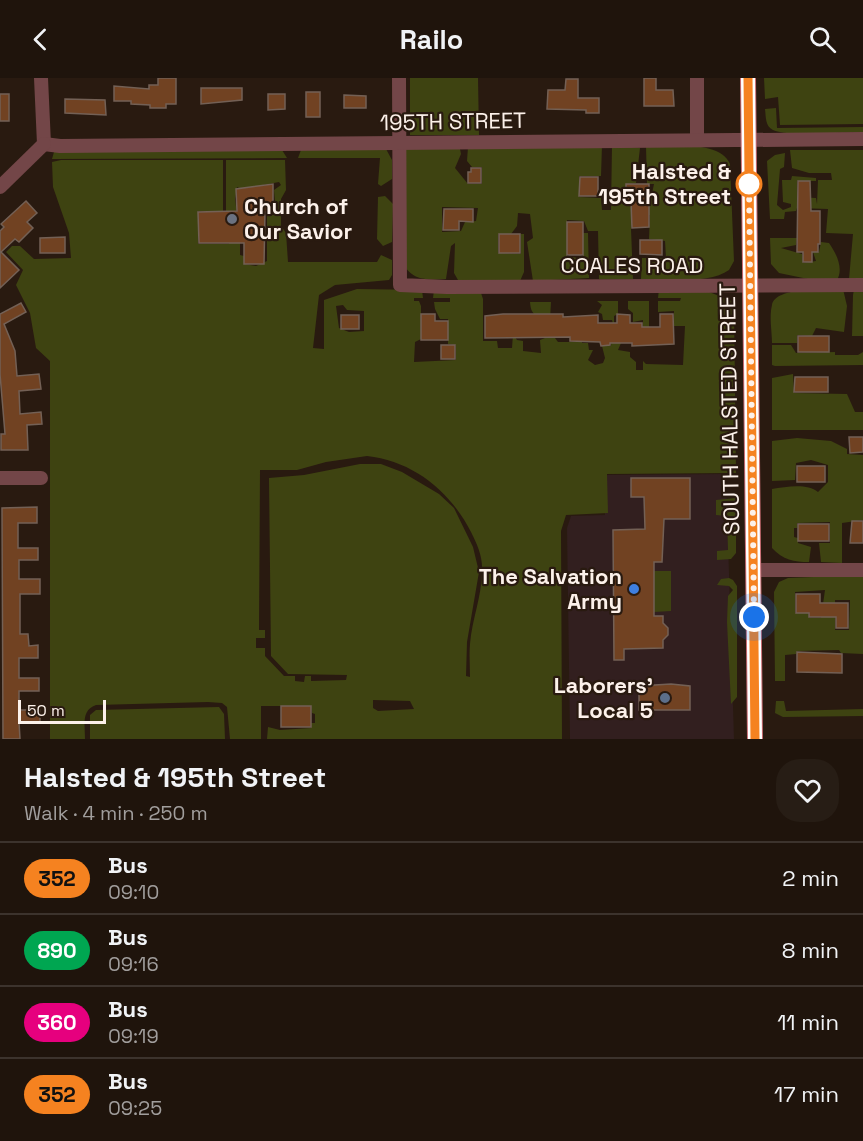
<!DOCTYPE html>
<meta charset="utf-8">
<style>
:root{--surface:#1f140c;--page:#271d15;--text:#f1f3f6;--muted:#a19e9d;--line:#3c332d}
body{margin:0;font-family:"Space Grotesk",sans-serif;background:var(--page);color:var(--text);height:100vh;display:flex;flex-direction:column;font-size:22px;white-space:nowrap}
*{box-sizing:border-box;margin:0}
p{font-size:20px;color:var(--muted)}
.icon{flex:none;width:33px;height:33px;fill:none;stroke:currentColor;stroke-width:2;stroke-linecap:round;stroke-linejoin:round}
.map{position:relative;height:661px;overflow:hidden}
.drawer{display:flex;flex-direction:column;background:var(--surface);flex:1}
.drawer>*{flex:none}
.badge{padding:0 12px;border-radius:20px;font-size:21px;line-height:39px}
.scale{position:absolute;left:18px;bottom:15px;width:88px;box-sizing:border-box;padding-left:6px;border:3px solid #fcf1ea;border-top:0;font-size:16px;line-height:21px;white-space:nowrap;color:#fcf1ea;-webkit-text-stroke:4px #291a10;paint-order:stroke}
.you{position:absolute;width:30px;height:30px;margin:-15px;border:4px solid #fff;border-radius:50%;background:#1a73e8;box-shadow:0 0 0 9px #1a73e833}
.map>.badge{position:absolute;translate:-50% -50%;box-shadow:0 0 0 3px #fff}
.round{display:grid;place-items:center;flex:none;width:63px;height:63px;border-radius:24px;background:var(--page)}
.overview{display:flex;align-items:center;justify-content:space-between;height:102px;padding:0 24px}
h1{font-size:28px;font-weight:800;line-height:45px}
ul{padding:0;list-style:none}
li{display:flex;align-items:center;gap:18px;height:72px;padding:0 24px;border-top:2px solid var(--line)}
li div{flex:1}
li b{display:block;font-size:22px}
li em{font-style:normal}
li .badge{min-width:66px;font-weight:700;text-align:center}
header{display:flex;justify-content:space-between;align-items:center;height:78px;padding:0 24px;background:var(--surface);font-size:27px;font-weight:800}
.map>svg:first-child{display:block}
.commercial{fill:#321f1f}
.green{fill:#3e4311;fill-rule:evenodd}
.building{fill:#714222;stroke:#736055;stroke-width:1.5}
.lines{fill:none;stroke-linecap:round;stroke-linejoin:round}
.minor{stroke:#734648;stroke-width:14}
.major{stroke:#c96c72;stroke-width:16}
.line-casing{stroke:#fff;stroke-width:14}
.line{stroke:#f58220;stroke-width:9}
.walk{stroke:#fcf1ea;stroke-width:6;stroke-dasharray:0 10.8}
.stop-dot{fill:#fff;stroke:#f58220;stroke-width:3}
.worship-dot{fill:#6b7280;stroke:#291a10;stroke-width:2}
.shop-dot{fill:#3f7fe0;stroke:#291a10;stroke-width:2}
.service-dot{fill:#5c6f8a;stroke:#291a10;stroke-width:2}
.labels{text-anchor:middle;dominant-baseline:central;stroke-width:4.5;stroke-linejoin:round;paint-order:stroke}
.street-label{font-size:22px;fill:#fcf1ea;stroke:#291a10}
.stop-label{font-size:22px;font-weight:bold;fill:#fcf1ea;stroke:#291a10;text-anchor:end}
.poi-label{font-size:22px;font-weight:bold;fill:#fcf1ea;stroke:#291a10;text-anchor:end}
</style>
<header><svg class="icon" aria-label="back" viewBox="0 0 24 24"><path d="M15 5l-7 7 7 7"/></svg>Railo<svg class="icon" aria-label="search" viewBox="0 0 24 24"><circle cx="10" cy="10" r="6"/><path d="M15 15l6 6"/></svg></header>
<div class="map">
<svg width="863" height="661" viewBox="0 0 863 661">
<rect width="100%" height="100%" fill="#291a10"/>
<polygon class="commercial" points="726,396 734,661 570,661 567,450 571,438 605,437 605,397"/>
<g class="green">
<polygon points="410,0 478,0 479,57 410,57"/>
<polygon points="764,0 863,0 863,46 780,47 778,19 765,21"/>
<path d="M776 30 777 50 863 49V54C845 54 787 59 773 52 765 48 766 39 765 31Z"/>
<path d="M602 67 601 98H579V119L601 120 602 132H611L612 67 640 70 636 105 626 106 625 127 650 125 654 106H647L646 69C668 68 720 62 730 86L734 183 729 192C710 206 665 202 641 201L642 180H666L665 163 649 161 650 137H633L631 151 633 201H599L598 153H588L584 143 567 142V178L583 181V155H588L589 200 533 203 527 164 533 160 530 136 518 135 517 148 511 156H498V175L521 176V156H524V194L520 203 458 202 454 195 455 165 451 168 446 201C427 202 412 203 403 185L404 70 460 71 461 76 455 90 468 106H482V89H472L467 83 468 69ZM442 129 478 130 476 143 465 144 461 153 442 154Z"/>
<polygon points="386,71 392,82 392,101 381,108 378,106 380,80 298,80 301,72"/>
<polygon points="282,72 287,80 52,81 54,74 59,73"/>
<polygon points="790,72 863,72 863,201 849,201 853,156 826,155 828,131 797,130 796,133 785,134 784,141 770,141 767,83 775,77 785,75 784,89 780,91 777,127 783,132 791,129 791,126 783,124 782,102 791,102 792,98 816,100 816,103 797,103 797,119 816,120 817,126 818,102 832,102 831,95 809,95 792,90"/>
<path d="M61 82H223V133H198V166H229V147H240V177L244 178V186L256 188 267 183V137H276L274 112 281 107 279 104 242 111 237 109 235 121 237 136 226 134V82H285L286 112 281 121V148L286 155 288 184H377L381 177 392 182V197L389 202 335 207 319 217 313 270 324 271V222L357 211 422 212 423 220H414V223H419L421 228V261L415 264 414 284 456 282V267L448 266V241H440L435 231 434 224H450V220H433L434 212H480L483 221V263H497L498 270H512L513 256 517 262 523 263V273L541 275 540 262 545 260V240C534 237 531 236 530 224H551L549 260H555L558 264H579L581 240 582 265H588L589 272H593L588 282 595 287 603 285 605 280 602 268H611L613 246 612 242H603L602 236 598 234 602 227 597 223H618V236L614 238V258L621 265 618 272 630 274V279L636 284V292H643V283L646 286 683 287 685 248H674V233L658 234V223H680L681 220H658L659 211 704 212 732 223 734 230 736 395 607 396 608 435 566 437 561 453 562 661H267L268 649 280 652 311 650V645H315V636L312 635 311 628H261V661H230L227 629 222 625 208 624 96 627C81 632 85 647 85 661H50V283L36 270 30 235 16 207 23 192 6 174 12 168H20L34 181 71 180 69 155 53 109 52 84ZM343 227 347 232 364 233V253L349 254 339 250 336 228ZM367 378C413 383 450 413 471 454 477 466 483 479 482 493 482 518 472 541 470 566 469 577 470 588 470 599L466 598 467 564 479 494 473 469 454 430 439 416 402 394 381 386H360L304 397 269 400 271 578 288 596 347 597 346 602 311 603V598H305L304 604 295 603V598H284L265 578V570H256V560H265V552H259L260 392H297L326 384ZM373 622 410 623 414 631 378 633 373 630Z"/>
<polygon points="385,118 393,126 392,164 383,168 377,161 378,119"/>
<path d="M770 160H797L796 167 781 170 802 176 803 185 816 183 813 174H819L821 164 829 165C836 175 844 190 837 202L808 201 779 195 771 186Z"/>
<polygon points="863,210 863,258 852,258 853,217 854,212"/>
<path d="M843 211 847 228 844 254 816 250 812 258 797 257V265H772C772 253 769 239 772 227 775 208 828 212 843 211Z"/>
<polygon points="628,223 649,223 649,264 643,259 643,242 633,244 633,235 628,231"/>
<polygon points="772,267 791,267 796,275 835,274 835,277 858,277 863,274 863,287 775,288 772,287"/>
<polygon points="793,296 794,315 847,316 855,334 863,334 863,352 772,352 772,300"/>
<path d="M797 360 831 363 847 371V376L863 377V442L842 445V485L821 484 819 465H830V444L797 445V450H794V459L798 460V465L811 469 809 484C794 484 783 482 772 470V411C786 409 807 405 818 414L828 404V387L811 382 796 385 795 402 772 403V363Z"/>
<polygon points="736,420 736,475 731,481 717,482 717,473 728,472 727,438 716,437 716,422"/>
<polygon points="654,493 671,493 671,533 654,534"/>
<path d="M863 497V576L841 575 839 572 797 573 796 576 785 577V603H775L774 514 779 504 788 500ZM825 512 821 540H809L808 535H795V514ZM835 522H850L849 552H835Z"/>
<polygon points="729,500 733,502 737,508 737,619 731,626 727,544 728,518 733,512 729,508 717,507 721,501"/>
<polygon points="776,623 784,623 786,633 863,631 863,638 783,639 775,635"/>
<polygon points="219,629 224,636 225,661 90,661 90,637 96,632"/>
</g>
<g class="building">
<polygon points="158,0 176,0 176,26 166,26 166,30 150,30 150,27 131,26 131,23 114,23 114,8 149,11 149,7 158,7"/>
<polygon points="644,0 656,0 656,12 673,12 674,28 644,28"/>
<polygon points="566,1 578,1 578,20 599,20 599,35 586,35 586,32 547,31 548,12 565,12"/>
<polygon points="201,10 242,10 242,22 201,26"/>
<rect x="306" y="14" width="14" height="25"/>
<rect x="0" y="16" width="9" height="27"/>
<polygon points="268,16 285,16 285,31 268,32"/>
<polygon points="344,17 366,18 366,30 344,30"/>
<polygon points="65,21 105,22 106,37 65,35"/>
<polygon points="471,90 481,90 481,105 468,105 468,94 471,94"/>
<polygon points="580,99 598,99 598,118 579,118"/>
<polygon points="798,103 810,103 811,133 820,133 820,166 818,166 818,174 812,174 812,184 803,184 803,174 797,174"/>
<polygon points="273,106 273,134 265,134 264,186 244,186 244,165 199,165 198,134 237,133 236,111"/>
<polygon points="626,106 649,106 649,149 632,150 631,124 626,123"/>
<polygon points="26,123 37,135 27,144 33,150 19,164 15,161 1,174 19,192 0,210 0,153 4,149 1,146"/>
<polygon points="444,131 473,131 473,144 459,143 459,152 443,152"/>
<rect x="567" y="144" width="16" height="33"/>
<rect x="499" y="156" width="21" height="19"/>
<polygon points="65,159 65,175 40,175 40,160"/>
<polygon points="640,162 662,162 662,177 640,176"/>
<polygon points="21,225 26,234 4,246 15,273 17,298 39,296 41,311 19,313 20,336 41,334 42,346 27,347 28,372 1,372 1,356 5,356 0,296 0,236"/>
<polygon points="421,236 435,236 435,243 448,243 448,262 421,262"/>
<polygon points="503,236 563,236 563,239 598,237 598,245 617,245 617,236 630,237 630,245 642,245 642,249 660,249 660,236 673,236 674,266 632,268 632,265 610,265 610,267 601,268 600,264 570,263 570,259 485,260 485,238"/>
<rect x="341" y="237" width="18" height="14"/>
<rect x="798" y="258" width="31" height="16"/>
<rect x="441" y="267" width="14" height="14"/>
<polygon points="795,299 828,299 828,314 794,314"/>
<polygon points="849,359 863,359 863,374 850,375"/>
<rect x="797" y="388" width="28" height="16"/>
<polygon points="631,400 690,400 690,441 664,441 662,484 654,484 654,538 663,538 663,545 668,550 668,557 663,562 663,570 624,571 624,582 614,582 613,452 645,451 644,419 631,419"/>
<polygon points="37,429 37,445 18,445 18,470 38,470 38,482 19,482 19,501 40,501 40,516 20,516 20,556 28,556 29,568 38,567 38,580 19,580 19,600 39,600 39,613 19,613 19,632 40,632 40,644 19,644 20,661 3,661 2,430"/>
<polygon points="852,443 863,443 863,465 850,465"/>
<rect x="798" y="446" width="31" height="17"/>
<polygon points="796,516 820,516 820,525 848,525 848,550 836,550 836,539 809,539 809,535 796,535"/>
<polygon points="797,574 842,576 842,595 797,594"/>
<polygon points="671,606 690,608 690,632 639,632 639,608"/>
<rect x="281" y="628" width="30" height="21"/>
</g>
<g class="lines">
<g class="minor">
<polyline points="41,0 44,66"/>
<polyline points="399,0 400,207 447,209 863,207"/>
<polyline points="697,0 697,61"/>
<polyline points="44,66 60,68 863,61"/>
<polyline points="0,109 44,66"/>
<polyline points="0,400 41,400"/>
<polyline points="753,492 863,492"/>
</g>
<polyline class="major" points="748,0 755,661"/>
</g>
<g class="lines">
<defs>
<polyline id="line" points="748,0 755,661"/>
</defs>
<use href="#line" class="line-casing"/>
<use href="#line" class="line"/>
<polyline class="walk" points="749,106 749,103 754,539"/>
</g>
<circle class="stop-dot" cx="749" cy="106" r="12"/>
<circle class="worship-dot" cx="232" cy="141" r="6"/>
<circle class="shop-dot" cx="634" cy="511" r="6"/>
<circle class="service-dot" cx="665" cy="620" r="6"/>
<g class="labels">
<g class="street-label">
<text transform="translate(453 43) rotate(-1)">195TH STREET</text>
<text x="632" y="187">COALES ROAD</text>
<text transform="translate(729 331) rotate(-91)">SOUTH HALSTED STREET</text>
</g>
<g class="stop-label">
<text x="731" y="93">Halsted &amp;<tspan x="731" dy="25">195th Street</tspan></text>
</g>
<g class="poi-label">
<text x="244" y="128" text-anchor="start">Church of<tspan x="244" dy="25">Our Savior</tspan></text>
<text x="622" y="498">The Salvation<tspan x="622" dy="25">Army</tspan></text>
<text x="653" y="607">Laborers'<tspan x="653" dy="25">Local 5</tspan></text>
</g>
</g>
</svg>
<div class="scale">50 m</div>
<div class="you" style="left:754px;top:539px"></div>
</div>
<section class="drawer">
<div class="overview"><div><h1>Halsted &amp; 195th Street</h1><p>Walk · 4 min · 250 m</p></div><a class="round"><svg class="icon" aria-label="heart" viewBox="0 0 24 24"><path d="M12 20l-8-8c-3-5 5-10 8-4 3-6 11-1 8 4z"/></svg></a></div>
<ul>
<li><span class="badge" style="background:#f58220;color:#111">352</span><div><b>Bus</b><p>09:10</p></div><em>2 min</em></li>
<li><span class="badge" style="background:#00a651;color:#fff">890</span><div><b>Bus</b><p>09:16</p></div><em>8 min</em></li>
<li><span class="badge" style="background:#e6007e;color:#fff">360</span><div><b>Bus</b><p>09:19</p></div><em>11 min</em></li>
<li><span class="badge" style="background:#f58220;color:#111">352</span><div><b>Bus</b><p>09:25</p></div><em>17 min</em></li>
</ul>
</section>
